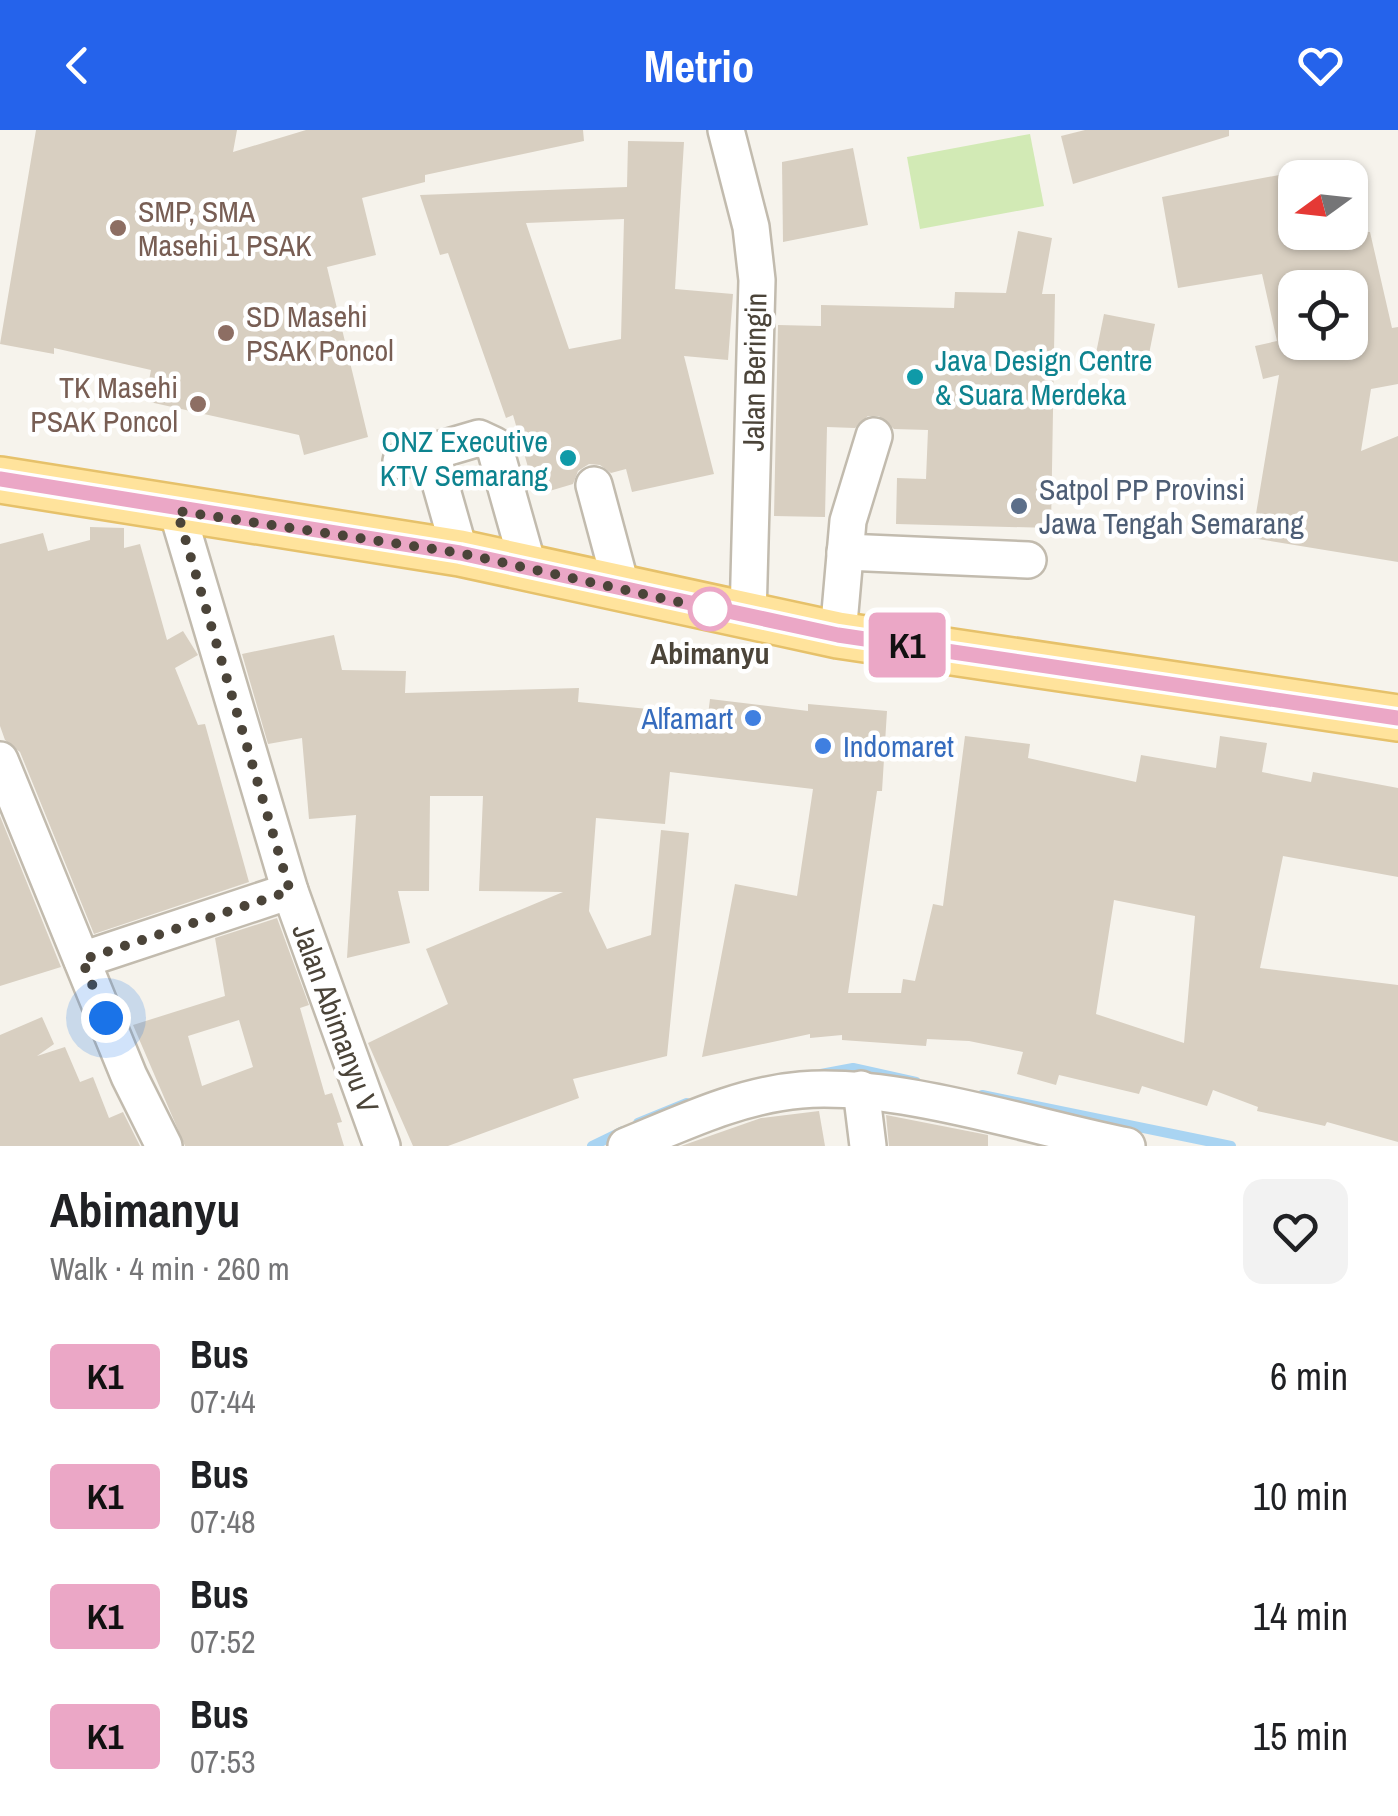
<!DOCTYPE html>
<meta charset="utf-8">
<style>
:root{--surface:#fff;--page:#f2f2f2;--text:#202124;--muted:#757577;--accent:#2563eb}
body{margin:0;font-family:"Archivo Narrow",sans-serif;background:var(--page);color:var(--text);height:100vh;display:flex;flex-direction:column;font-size:38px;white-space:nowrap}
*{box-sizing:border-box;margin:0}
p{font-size:32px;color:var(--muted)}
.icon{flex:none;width:55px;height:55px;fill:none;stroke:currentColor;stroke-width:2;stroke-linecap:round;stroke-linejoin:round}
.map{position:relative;height:1016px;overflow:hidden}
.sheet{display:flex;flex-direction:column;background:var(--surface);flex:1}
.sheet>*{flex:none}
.badge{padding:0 20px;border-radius:8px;font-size:35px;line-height:65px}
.needle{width:65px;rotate:255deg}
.fabs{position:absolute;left:1278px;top:30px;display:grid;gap:20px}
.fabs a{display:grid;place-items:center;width:90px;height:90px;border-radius:20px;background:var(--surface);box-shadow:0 2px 8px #0004;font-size:50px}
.you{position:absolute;width:50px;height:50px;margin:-25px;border:8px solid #fff;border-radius:50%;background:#1a73e8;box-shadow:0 0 0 15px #1a73e833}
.map>.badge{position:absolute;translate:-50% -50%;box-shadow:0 0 0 5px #fff}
.round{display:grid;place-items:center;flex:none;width:105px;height:105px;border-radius:20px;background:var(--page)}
.overview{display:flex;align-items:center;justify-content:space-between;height:170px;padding:0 50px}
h1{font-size:48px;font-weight:800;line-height:75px}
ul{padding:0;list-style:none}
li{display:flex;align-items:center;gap:30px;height:120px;padding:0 50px}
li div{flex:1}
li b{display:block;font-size:38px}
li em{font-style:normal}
li .badge{min-width:110px;font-weight:700;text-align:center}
header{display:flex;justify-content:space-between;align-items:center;height:130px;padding:0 50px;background:var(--accent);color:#fff;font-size:45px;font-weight:800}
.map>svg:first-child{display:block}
.green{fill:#d2eab5}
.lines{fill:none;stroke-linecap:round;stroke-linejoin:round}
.stream{stroke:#a9d4f2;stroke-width:10}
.building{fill:#d8cfc1;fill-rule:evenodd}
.minor-casing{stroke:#c2bbae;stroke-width:40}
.major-casing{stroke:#e6c16a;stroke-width:50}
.minor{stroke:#fff;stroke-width:35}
.major{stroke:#ffe39c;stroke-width:45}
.line-casing{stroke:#fff;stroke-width:22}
.line{stroke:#eba7c6;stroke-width:15}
.walk{stroke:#4b4439;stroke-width:10;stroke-dasharray:0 18}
.education-dot{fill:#8d6e63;stroke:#fff;stroke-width:4}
.culture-dot{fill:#0f9aa8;stroke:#fff;stroke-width:4}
.service-dot{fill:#5c6f8a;stroke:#fff;stroke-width:4}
.stop-dot{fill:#fff;stroke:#eba7c6;stroke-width:5}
.shop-dot{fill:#3f7fe0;stroke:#fff;stroke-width:4}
.labels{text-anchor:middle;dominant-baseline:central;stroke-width:9;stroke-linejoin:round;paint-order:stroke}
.education-label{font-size:30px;fill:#785e54;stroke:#fff;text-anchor:start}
.culture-label{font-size:30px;fill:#0d838f;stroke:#fff;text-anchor:start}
.street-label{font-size:30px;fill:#4b4439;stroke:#fff}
.service-label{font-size:30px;fill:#4e5e75;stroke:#fff;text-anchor:start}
.stop-label{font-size:30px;font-weight:bold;fill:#4b4439;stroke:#fff}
.shop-label{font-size:30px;fill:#366cbe;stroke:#fff;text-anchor:end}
</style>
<header><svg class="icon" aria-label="back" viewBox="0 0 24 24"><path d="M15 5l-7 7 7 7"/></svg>Metrio<svg class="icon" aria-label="heart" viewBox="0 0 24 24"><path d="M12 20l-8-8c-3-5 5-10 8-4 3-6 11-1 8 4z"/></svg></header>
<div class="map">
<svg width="1398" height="1016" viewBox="0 0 1398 1016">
<rect width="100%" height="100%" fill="#f6f3ec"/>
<polygon class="green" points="1030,4 1044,76 920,99 907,27"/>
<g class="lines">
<g class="stream">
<polyline points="821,944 853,938 916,952"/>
<polyline points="982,965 1231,1016"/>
<polyline points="638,993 687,973"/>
<polyline points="592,1016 623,1001"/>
</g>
</g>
<g class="building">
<polygon points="36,0 237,0 233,22 306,0 583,0 584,11 425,45 425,52 362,68 376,125 327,137 368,307 304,325 299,305 145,271 151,240 54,218 54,224 0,214"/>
<polygon points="1085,0 1229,0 1229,6 1073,54 1061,6"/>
<path d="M628 11 684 12 675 159 733 164 728 230 684 226 714 344 632 362 626 339 611 343 600 335 589 334 578 341 573 354 536 365 513 285 506 288 448 123 440 125 420 65 627 57ZM624 89 621 209 569 219 526 93Z"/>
<polygon points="853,18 868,95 783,112 782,32"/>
<path d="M1295 42V102H1370L1392 198 1398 197V254L1371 259 1361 321 1398 306V432L1252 408 1279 245 1263 249 1255 216 1277 211 1262 144 1178 158 1162 67ZM1295 158H1350V212H1295Z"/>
<polygon points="1018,101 1052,108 1042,164 1055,164 1051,398 896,394 897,348 926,349 928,300 894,299 879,286 868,286 855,298 827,297 825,387 774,386 778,195 821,196 821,175 954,178 955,162 1006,163"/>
<polygon points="1104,184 1155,194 1146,239 1095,228"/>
<polygon points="90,397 124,398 124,418 140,414 167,510 183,501 198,525 175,538 198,595 205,594 249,752 94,804 20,622 5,610 0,596 0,414 43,403 48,421 90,410"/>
<path d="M334 505 342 540 406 541 405 563 579 558 578 572 708 585 710 569 808 581V574L887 581 882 661H877L848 863H901L903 849 915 851 933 774 943 776 965 606 1030 614 1028 628 1136 652 1141 625 1216 638 1220 606 1267 613 1262 642 1311 652 1313 642 1398 658V747L1283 726 1260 838 1398 855V1012L1327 992 1325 996 1257 981 1258 977 1213 960 1207 976 1142 956 1139 964 1059 945 1056 955 1017 944 1023 922 969 911 927 909 926 916 842 910V905L810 908V904L702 927 735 754 797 766 813 659 670 642 665 694 596 688 589 781 607 819 651 805 661 700 689 703 667 926 573 949 579 968 448 1016H413L368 913 448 874 426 819 563 762 479 761 483 666H430L429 761H398L410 813 347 828 356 685 309 689 302 608 268 614 242 524ZM1114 770 1195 786 1184 913 1096 884Z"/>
<polygon points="0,686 61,837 0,856"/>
<path d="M277 788 309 875 300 878 325 965 332 963 342 992 337 993 344 1016H185L133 895 225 866 215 808ZM239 890 253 937 202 956 188 906Z"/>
<polygon points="42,887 54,914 37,926 65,917 80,952 93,947 109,988 123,982 140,1016 0,1016 0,905"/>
<polygon points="819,981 825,1016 681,1016 761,988"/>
<polygon points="886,985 988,1005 988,1016 889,1016"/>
</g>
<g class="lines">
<defs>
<g id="minor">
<polyline points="726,0 751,97 757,150 748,487"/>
<polyline points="431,321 460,423"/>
<polyline points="401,331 479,308 494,315 529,439"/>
<polyline points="594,355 622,459"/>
<polyline points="177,381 290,761 382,1016"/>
<polyline points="845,422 1028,430"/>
<polyline points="838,505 848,391 874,306"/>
<polyline points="0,630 129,946 164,1016"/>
<polyline points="82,830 290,761"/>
<polyline points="861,959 868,1016"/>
<path d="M626 1016C682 993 740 965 801 960 895 952 1032 997 1127 1016"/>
</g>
<polyline id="major" points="0,350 460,423 838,505 1398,588"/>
</defs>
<use href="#minor" class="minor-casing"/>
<use href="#major" class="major-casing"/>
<use href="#minor" class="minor"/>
<use href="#major" class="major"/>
</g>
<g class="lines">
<defs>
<polyline id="line" points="0,349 460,423 838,505 1398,588"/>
</defs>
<use href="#line" class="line-casing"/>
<use href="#line" class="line"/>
<polyline class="walk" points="106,888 82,830 290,761 177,381 460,423 710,479"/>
</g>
<g class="education-dot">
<circle cx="118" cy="98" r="10"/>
<circle cx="226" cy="203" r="10"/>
<circle cx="198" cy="274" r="10"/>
</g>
<g class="culture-dot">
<circle cx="915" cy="247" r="10"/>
<circle cx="568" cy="328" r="10"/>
</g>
<circle class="service-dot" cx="1019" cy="376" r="10"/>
<circle class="stop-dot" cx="710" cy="479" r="20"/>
<g class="shop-dot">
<circle cx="753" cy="588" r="10"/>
<circle cx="823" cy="616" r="10"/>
</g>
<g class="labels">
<g class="education-label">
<text x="138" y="81">SMP, SMA<tspan x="138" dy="34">Masehi 1 PSAK</tspan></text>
<text x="246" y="186">SD Masehi<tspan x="246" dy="34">PSAK Poncol</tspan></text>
<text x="178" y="257" text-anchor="end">TK Masehi<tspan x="178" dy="34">PSAK Poncol</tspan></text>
</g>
<g class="culture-label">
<text x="935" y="230">Java Design Centre<tspan x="935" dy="34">&amp; Suara Merdeka</tspan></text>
<text x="548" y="311" text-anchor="end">ONZ Executive<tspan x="548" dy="34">KTV Semarang</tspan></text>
</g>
<g class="street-label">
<text transform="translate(754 242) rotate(-89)">Jalan Beringin</text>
<text transform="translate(336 888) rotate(70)">Jalan Abimanyu V</text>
</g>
<g class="service-label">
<text x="1039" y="359">Satpol PP Provinsi<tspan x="1039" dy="34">Jawa Tengah Semarang</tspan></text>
</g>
<g class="stop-label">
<text x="710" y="523">Abimanyu</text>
</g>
<g class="shop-label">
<text x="733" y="588">Alfamart</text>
<text x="843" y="616" text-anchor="start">Indomaret</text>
</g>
</g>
</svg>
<div class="fabs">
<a><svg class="needle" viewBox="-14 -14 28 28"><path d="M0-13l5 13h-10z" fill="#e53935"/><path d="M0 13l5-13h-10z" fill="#757577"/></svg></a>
<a><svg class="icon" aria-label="locate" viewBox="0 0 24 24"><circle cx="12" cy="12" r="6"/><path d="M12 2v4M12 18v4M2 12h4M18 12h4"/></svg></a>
</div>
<div class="you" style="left:106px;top:888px"></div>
<b class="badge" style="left:907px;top:515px;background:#eba7c6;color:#111">K1</b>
</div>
<section class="sheet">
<div class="overview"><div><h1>Abimanyu</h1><p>Walk · 4 min · 260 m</p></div><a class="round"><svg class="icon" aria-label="heart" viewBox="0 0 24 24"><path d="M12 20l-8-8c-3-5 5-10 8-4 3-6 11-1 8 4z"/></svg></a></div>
<ul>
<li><span class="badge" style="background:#eba7c6;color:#111">K1</span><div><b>Bus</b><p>07:44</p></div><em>6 min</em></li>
<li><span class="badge" style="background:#eba7c6;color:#111">K1</span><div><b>Bus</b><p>07:48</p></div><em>10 min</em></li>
<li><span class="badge" style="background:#eba7c6;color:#111">K1</span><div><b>Bus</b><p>07:52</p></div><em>14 min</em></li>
<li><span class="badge" style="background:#eba7c6;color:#111">K1</span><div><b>Bus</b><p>07:53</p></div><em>15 min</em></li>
</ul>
</section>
